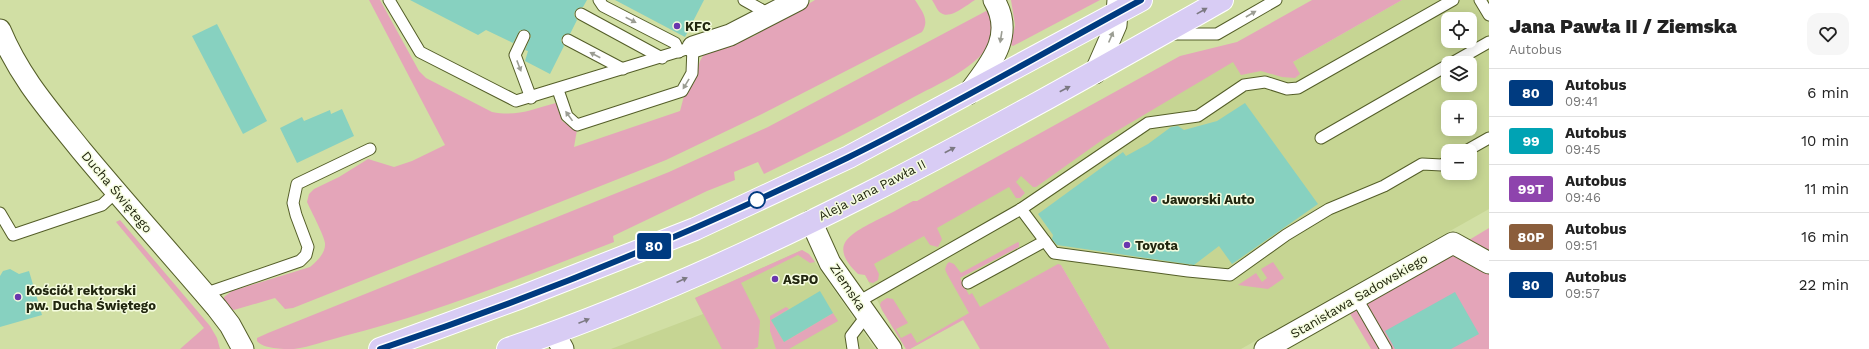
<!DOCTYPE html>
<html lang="pl">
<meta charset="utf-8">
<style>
:root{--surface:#fff;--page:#f6f6f6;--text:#222;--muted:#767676;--line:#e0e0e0}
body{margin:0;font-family:"Work Sans",sans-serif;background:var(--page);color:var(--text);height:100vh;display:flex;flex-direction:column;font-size:15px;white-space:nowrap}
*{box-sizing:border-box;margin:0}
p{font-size:13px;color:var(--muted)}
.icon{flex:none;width:22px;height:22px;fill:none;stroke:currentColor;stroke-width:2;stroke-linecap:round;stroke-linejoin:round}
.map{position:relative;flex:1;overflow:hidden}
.details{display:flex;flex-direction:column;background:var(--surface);width:380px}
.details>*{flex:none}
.badge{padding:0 8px;border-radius:3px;font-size:14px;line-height:26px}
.buttons{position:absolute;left:1441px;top:12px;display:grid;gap:8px}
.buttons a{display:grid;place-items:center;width:36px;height:36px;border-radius:8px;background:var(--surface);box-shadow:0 2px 10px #0003;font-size:20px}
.map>.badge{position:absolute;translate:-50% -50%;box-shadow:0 0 0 2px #fff}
.round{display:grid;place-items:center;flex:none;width:42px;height:42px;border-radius:12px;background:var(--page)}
.headline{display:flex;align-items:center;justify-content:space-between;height:68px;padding:0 20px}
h1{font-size:19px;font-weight:800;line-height:30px}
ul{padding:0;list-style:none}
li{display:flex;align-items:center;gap:12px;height:48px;padding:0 20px;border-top:1px solid var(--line)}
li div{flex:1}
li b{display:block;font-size:15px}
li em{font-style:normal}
li .badge{min-width:44px;font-weight:700;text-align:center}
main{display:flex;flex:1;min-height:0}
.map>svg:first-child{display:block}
.built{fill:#c6d593;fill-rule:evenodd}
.green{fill:#e4a5b9}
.building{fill:#87d1c0}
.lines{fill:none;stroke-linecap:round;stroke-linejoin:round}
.lane-casing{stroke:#545e28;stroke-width:13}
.street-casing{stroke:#545e28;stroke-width:23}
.primary-casing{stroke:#fff;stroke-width:24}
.lane{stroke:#fff;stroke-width:11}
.street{stroke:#fff;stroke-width:21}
.primary{stroke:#d8ccf4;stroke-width:22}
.oneway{fill:#7c7982}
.oneway2{fill:#9b9d93}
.line-casing{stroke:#fff;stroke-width:9}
.line{stroke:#003b80;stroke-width:6}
.poi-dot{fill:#6936ae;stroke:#f5fcdf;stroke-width:1.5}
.stop-dot{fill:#fff;stroke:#003b80;stroke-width:2}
.labels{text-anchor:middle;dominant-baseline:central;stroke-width:3;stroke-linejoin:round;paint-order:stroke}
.poi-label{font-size:13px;font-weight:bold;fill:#21260f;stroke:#f5fcdf;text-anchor:start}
.street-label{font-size:13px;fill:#21260f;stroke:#f5fcdf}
</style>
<main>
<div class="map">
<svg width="1489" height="349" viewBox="0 0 1489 349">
<rect width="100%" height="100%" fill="#d1dfa4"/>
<g class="built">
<path d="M1402 0H1489V209L1241 349H1110L1061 265 910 349H906L882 310 854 251 1230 50 1293 62ZM1448 19H1470V41H1448ZM1448 63H1470V85H1448ZM1448 107H1470V129H1448ZM1448 151H1470V173H1448Z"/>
<polygon points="802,250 812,258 875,349 611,349 703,314 695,298"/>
</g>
<g class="green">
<path d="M369 0H380L419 71 426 78 492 112C517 117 533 109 556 103L562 121 577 130 574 147 680 111 684 96 694 83 700 61 704 54 754 36 815 0H915C922 11 930 20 922 32L762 114 666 160 293 308 285 309 275 298 234 310 229 308 223 301 224 297 232 291 310 267C317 261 326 253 325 243 324 235 311 211 307 202L309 194 314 189 339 177 368 159 394 167 412 161 445 145Z"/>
<path d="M932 0H975C968 4 950 20 941 13 937 11 935 4 932 0Z"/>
<polygon points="1011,0 1100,0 1013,46 1011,45 1015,25"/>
<path d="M1312 0H1402L1293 62 1300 74 1295 78 1282 77 1261 71 1241 75 1233 62 1105 138 1036 187H1033L1021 176 1016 182 1025 193 1020 198H1016L1009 187 937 228 942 239 938 247 930 245 924 236 874 264 879 274 878 280 873 283 869 282 865 275 858 274C828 245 849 235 875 221 888 215 900 208 913 201H917L1180 56 1237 42Z"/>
<path d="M988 10C992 21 994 34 988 45 977 68 934 86 912 98 863 125 814 150 764 174L758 162 734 172 735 180 707 191 613 236 614 242C525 276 436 313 344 336 328 340 310 347 294 349 282 349 264 349 257 341V338L268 333 669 172 768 127Z"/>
<polygon points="120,220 210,326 217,338 220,349 180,349 204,328 116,222"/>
<polygon points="1489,228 1489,349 1371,349 1349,312"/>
<polygon points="1018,242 1019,243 1019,247 960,278 969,295 972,293 980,307 1058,264 1061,265 1110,349 980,349 963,320 910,349 906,349 882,310 880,305 881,302 887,298 893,299 908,323 896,329 901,338 911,333 917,343 969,313 947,274 945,269 947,264 949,262 954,264 961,273"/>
<polygon points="802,250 809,254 815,262 810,263 798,255 741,283 760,321 758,347 754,349 722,349 695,298"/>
<polygon points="1273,262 1284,278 1268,289 1238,285 1256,273 1262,282 1267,278 1261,269"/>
<polygon points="786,307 789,309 771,320 784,342 833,313 838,321 789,349 776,349 770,331 770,316"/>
</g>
<g class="building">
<polygon points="410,0 587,0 583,7 578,8 575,11 574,15 577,20 570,34 565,34 562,37 561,41 564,46 550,74 525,61 528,51 525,50 531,36 527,30 520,30 513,43 486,30 478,35"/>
<polygon points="615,0 704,0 685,37"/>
<polygon points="217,24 267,121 243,134 192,36"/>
<polygon points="1245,103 1318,204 1232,264 1219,246 1194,265 1057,245 1052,239 1053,235 1038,214 1123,152 1126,156 1148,144 1171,127 1178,126 1184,130 1217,121"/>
<polygon points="342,109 354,136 297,163 280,128 302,117 304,121 330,110 331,114"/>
<polygon points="10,269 19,274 29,271 42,315 0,327 0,276 3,271"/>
<polygon points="820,291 833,313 784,342 771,320"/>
<polygon points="1455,292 1479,334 1451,349 1395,349 1385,331"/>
</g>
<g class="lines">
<defs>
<g id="lane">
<polyline points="389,0 420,52 516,101 693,47 692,73 682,91 577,125 567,116 558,90"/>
<polyline points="599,0 603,6 675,43 679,52"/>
<polyline points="744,0 771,15"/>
<polyline points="1480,0 1489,15"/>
<polyline points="581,14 662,58"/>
<polyline points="1170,34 1217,34 1276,0"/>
<polyline points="524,36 515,55 531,98"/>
<polyline points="568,40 623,69"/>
<polyline points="1452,63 1489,42"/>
<polyline points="1321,138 1448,65"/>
<polyline points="1466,151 1489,138"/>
<polyline points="1448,161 1442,165 1422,164 1384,186 1329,209 1286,235 1230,275 1188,271 1054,253 1021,209 1148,123 1198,116 1244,85 1265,82 1287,89 1298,88 1453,0"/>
<polyline points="0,213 13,235 102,205 116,192"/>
<polyline points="968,283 1045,241"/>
<polyline points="204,294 300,261 306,255 308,247 296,215 293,203 297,184 370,149"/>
<polyline points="1356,297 1386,349"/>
<polyline points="858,302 1021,209"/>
<polyline points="853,349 851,336 867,315"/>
</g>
<g id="street">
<path d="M0 30C20 78 49 110 81 150 125 203 172 255 217 308L230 325 243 349"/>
<polyline points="693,47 730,35 798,0"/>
<polyline points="1095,73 1116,25 1118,0"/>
<path d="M968 94C989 65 1016 37 994 0"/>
<polyline points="811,221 830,263 891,349"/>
<polyline points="554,333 563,349"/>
<polyline points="1265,349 1453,243 1489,263"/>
</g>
<g id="primary">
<polyline points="380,349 519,298 695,229 849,157 1141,0"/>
<path d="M508 349C759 263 992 130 1222 0"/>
</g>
</defs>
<use href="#lane" class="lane-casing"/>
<use href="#street" class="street-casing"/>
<use href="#primary" class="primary-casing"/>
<use href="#lane" class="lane"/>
<use href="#street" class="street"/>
<use href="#primary" class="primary"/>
</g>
<defs><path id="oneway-solid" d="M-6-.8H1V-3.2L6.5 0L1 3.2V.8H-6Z"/></defs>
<g class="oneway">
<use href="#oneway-solid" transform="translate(1202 11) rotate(-29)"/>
<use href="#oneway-solid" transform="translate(1065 89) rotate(-28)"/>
<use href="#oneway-solid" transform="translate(950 150) rotate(-28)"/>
<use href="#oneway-solid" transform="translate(682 280) rotate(-24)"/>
<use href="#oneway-solid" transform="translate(584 321) rotate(-22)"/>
</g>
<g class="oneway2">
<use href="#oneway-solid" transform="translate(1251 14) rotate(-30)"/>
<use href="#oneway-solid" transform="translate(631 20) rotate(27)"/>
<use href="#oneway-solid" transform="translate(1001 37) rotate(99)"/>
<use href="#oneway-solid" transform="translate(1111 37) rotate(-67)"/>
<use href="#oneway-solid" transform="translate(595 55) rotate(-152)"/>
<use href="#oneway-solid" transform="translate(519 66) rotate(69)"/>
<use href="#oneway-solid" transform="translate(686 84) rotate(121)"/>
<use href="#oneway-solid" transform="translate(569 116) rotate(-126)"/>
</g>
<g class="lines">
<defs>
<path id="line" d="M380 349C540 296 696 231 847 158 947 109 1043 53 1141 0"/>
</defs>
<use href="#line" class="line-casing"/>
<use href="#line" class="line"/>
</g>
<g class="poi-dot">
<circle cx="677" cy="26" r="4"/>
<circle cx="1154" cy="199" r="4"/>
<circle cx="1127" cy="245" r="4"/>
<circle cx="775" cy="279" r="4"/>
<circle cx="18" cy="297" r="4"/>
</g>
<circle class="stop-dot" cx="757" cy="200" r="8"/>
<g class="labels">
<g class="poi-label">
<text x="685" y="26">KFC</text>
<text x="1162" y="199">Jaworski Auto</text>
<text x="1135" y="245">Toyota</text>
<text x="783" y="279">ASPO</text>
<text x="26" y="290">Kościół rektorski<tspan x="26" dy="15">pw. Ducha Świętego</tspan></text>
</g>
<g class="street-label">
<text transform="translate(872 190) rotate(-27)">Aleja Jana Pawła II</text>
<text transform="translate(117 192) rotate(50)">Ducha Świętego</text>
<text transform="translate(848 287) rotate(56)">Ziemska</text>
<text transform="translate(1359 296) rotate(-30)">Stanisława Sadowskiego</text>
</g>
</g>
</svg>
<div class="buttons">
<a><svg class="icon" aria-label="locate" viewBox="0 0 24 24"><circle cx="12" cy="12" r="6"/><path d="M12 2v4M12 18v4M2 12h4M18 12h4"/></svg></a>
<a><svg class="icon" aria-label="layers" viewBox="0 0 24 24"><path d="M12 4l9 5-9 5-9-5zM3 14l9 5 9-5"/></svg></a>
<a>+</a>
<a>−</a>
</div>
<b class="badge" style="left:654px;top:246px;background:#003b80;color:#fff">80</b>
</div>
<section class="details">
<div class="headline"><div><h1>Jana Pawła II / Ziemska</h1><p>Autobus</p></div><a class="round"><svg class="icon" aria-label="heart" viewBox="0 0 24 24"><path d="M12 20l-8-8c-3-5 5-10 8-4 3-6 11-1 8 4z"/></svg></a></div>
<ul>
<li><span class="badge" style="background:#003b80;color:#fff">80</span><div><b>Autobus</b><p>09:41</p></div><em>6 min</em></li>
<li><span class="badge" style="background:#00a3b4;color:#fff">99</span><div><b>Autobus</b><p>09:45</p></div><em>10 min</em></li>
<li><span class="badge" style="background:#8e44ad;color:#fff">99T</span><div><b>Autobus</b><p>09:46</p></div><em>11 min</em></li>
<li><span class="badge" style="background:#8b5e3c;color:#fff">80P</span><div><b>Autobus</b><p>09:51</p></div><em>16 min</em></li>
<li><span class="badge" style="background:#003b80;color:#fff">80</span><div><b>Autobus</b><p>09:57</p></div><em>22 min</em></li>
</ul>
</section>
</main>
